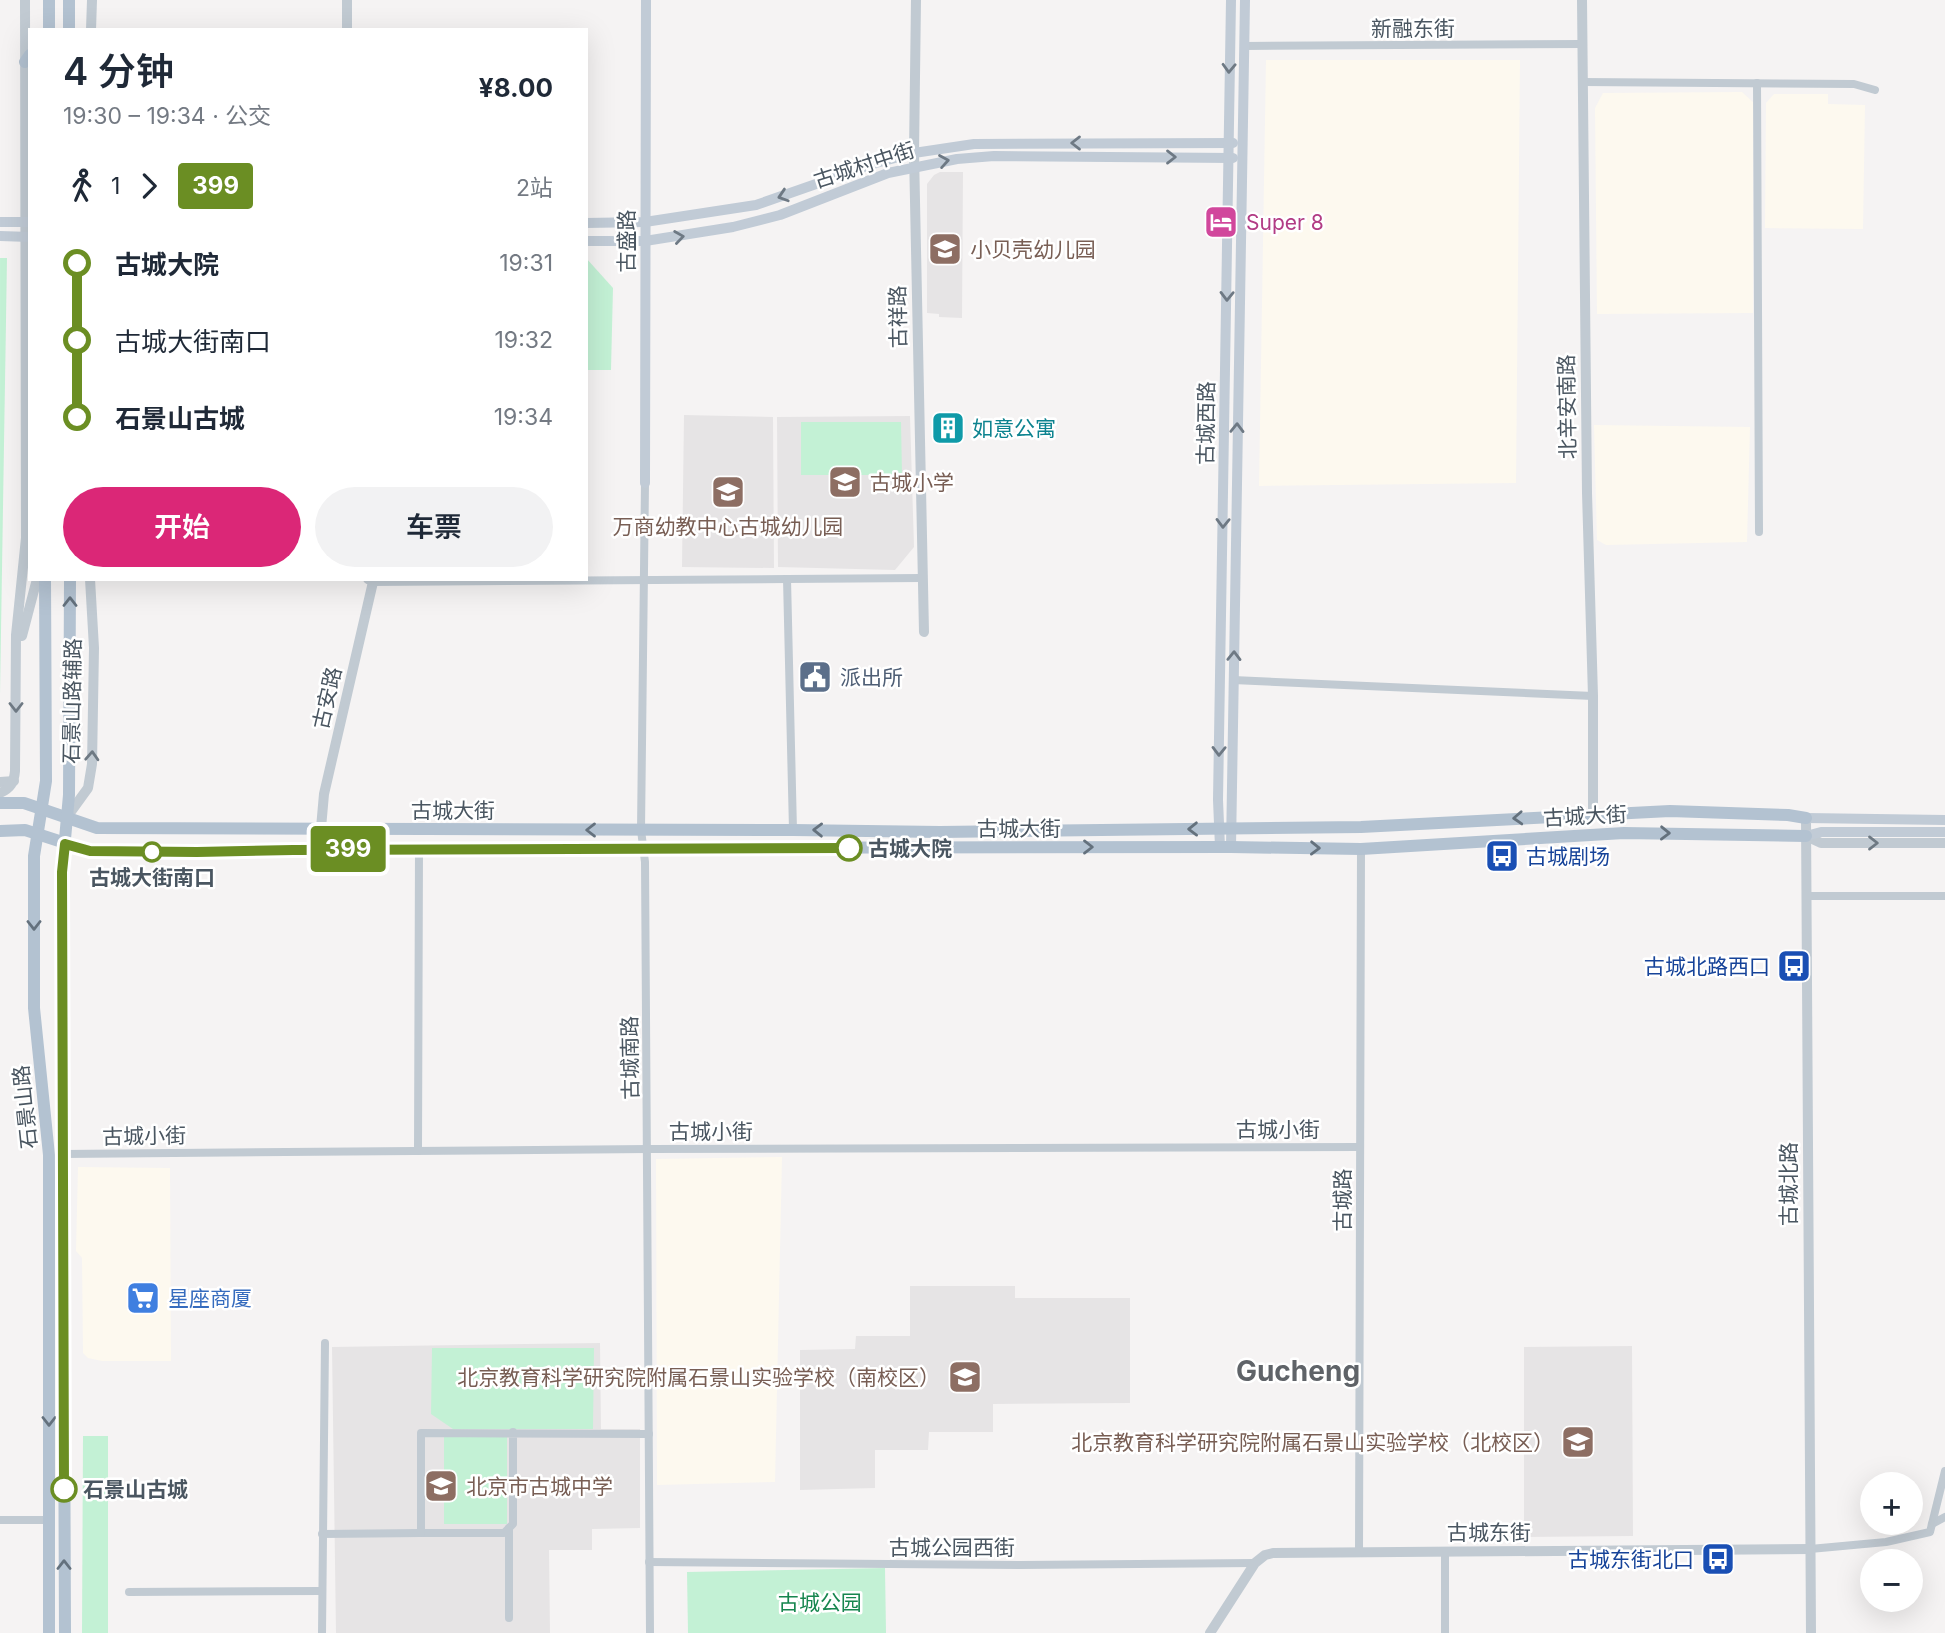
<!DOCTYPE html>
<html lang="zh">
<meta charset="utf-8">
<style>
:root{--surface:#fff;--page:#f2f2f3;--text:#1f2937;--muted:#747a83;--accent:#db2777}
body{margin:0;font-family:Inter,"Noto Sans SC",sans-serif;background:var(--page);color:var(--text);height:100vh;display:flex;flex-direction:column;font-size:26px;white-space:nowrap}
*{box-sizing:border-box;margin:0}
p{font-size:23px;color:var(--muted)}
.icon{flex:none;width:38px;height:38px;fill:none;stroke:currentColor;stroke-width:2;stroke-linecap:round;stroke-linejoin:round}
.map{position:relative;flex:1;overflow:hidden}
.panel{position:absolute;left:28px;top:28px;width:560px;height:553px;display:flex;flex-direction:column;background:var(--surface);border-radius:0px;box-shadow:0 7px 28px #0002}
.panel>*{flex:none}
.badge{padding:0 14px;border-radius:5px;font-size:24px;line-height:46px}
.controls{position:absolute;left:1860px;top:1472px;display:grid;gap:14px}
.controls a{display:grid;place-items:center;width:63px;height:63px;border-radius:50%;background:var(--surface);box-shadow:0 7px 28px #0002;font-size:35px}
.map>.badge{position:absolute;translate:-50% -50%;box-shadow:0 0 0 4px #fff}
.legs{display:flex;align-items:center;gap:10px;height:77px;padding:0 35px;font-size:23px}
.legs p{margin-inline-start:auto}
.head{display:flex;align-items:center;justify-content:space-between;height:119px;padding:0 35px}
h1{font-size:38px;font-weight:600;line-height:52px}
.action{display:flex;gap:14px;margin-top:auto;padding:14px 35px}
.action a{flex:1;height:80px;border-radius:42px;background:var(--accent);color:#fff;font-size:28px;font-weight:600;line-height:80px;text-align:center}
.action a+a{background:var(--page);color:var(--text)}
ul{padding:0 35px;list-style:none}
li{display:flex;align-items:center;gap:24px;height:77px;font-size:26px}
li i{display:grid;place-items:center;width:10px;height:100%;margin:0 9px;background:currentColor}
li i::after{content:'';width:18px;height:18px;margin:-9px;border:5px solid;border-radius:50%;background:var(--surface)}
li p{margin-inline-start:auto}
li:first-child i{background:linear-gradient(#0000 50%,currentColor 0)}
li:last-child i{background:linear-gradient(currentColor 50%,#0000 0)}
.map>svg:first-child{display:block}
.commercial{fill:#fdf9ef}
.education{fill:#e6e4e5}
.green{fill:#c3f1d5}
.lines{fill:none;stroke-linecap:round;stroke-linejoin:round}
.minor{stroke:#c1cad2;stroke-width:8}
.tertiary{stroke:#c1cad2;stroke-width:10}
.secondary{stroke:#c1cbd6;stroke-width:10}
.primary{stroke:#b3c2d1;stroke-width:12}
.oneway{stroke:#6e7984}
.oneway2{stroke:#64717d}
.oneway3{stroke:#6e7983}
.line-1-casing{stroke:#fff;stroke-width:16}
.line-1{stroke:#6b8e23;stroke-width:10}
.stop-1-dot{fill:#fff;stroke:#6b8e23;stroke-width:3.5}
.labels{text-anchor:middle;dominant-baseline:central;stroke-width:5;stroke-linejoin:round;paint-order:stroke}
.street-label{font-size:21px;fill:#4a5661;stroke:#fff}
.hotel-label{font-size:21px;fill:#b23c85;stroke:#fff;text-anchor:start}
.education-label{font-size:21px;fill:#785e54;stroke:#fff;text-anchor:start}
.culture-label{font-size:21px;fill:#0d838f;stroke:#fff;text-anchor:start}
.service-label{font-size:21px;fill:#4e5e75;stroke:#fff;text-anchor:start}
.stop-label{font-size:21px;font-weight:bold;fill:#4a5661;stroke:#fff;text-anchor:start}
.transit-label{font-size:21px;fill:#164399;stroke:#fff;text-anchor:end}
.shop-label{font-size:21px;fill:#366cbe;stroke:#fff;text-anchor:start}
.park-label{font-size:21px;fill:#17864f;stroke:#fff}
.district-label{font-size:28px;font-weight:bold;fill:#5f6368;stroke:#fff}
</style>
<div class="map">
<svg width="1945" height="1633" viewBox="0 0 1945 1633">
<rect width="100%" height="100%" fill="#f5f3f3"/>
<g class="commercial">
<polygon points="1266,60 1520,60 1516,483 1259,486"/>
<polygon points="1742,92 1753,102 1753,313 1597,314 1595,108 1603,93"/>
<polygon points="1774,94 1828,94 1828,104 1865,105 1863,229 1765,228 1766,103"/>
<polygon points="1594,425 1750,427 1747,542 1606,545 1597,540"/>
<polygon points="782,1157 775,1482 657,1485 656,1159"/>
<polygon points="78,1167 170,1168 171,1361 102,1361 88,1358 83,1353 82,1258 76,1251"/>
</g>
<g class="education">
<polygon points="940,172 963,172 962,318 939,317 939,314 927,313 927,184 934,175"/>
<polygon points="684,415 773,417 774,568 682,567"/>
<polygon points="910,416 914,547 895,570 778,567 777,417"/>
<polygon points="910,1286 1015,1286 1015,1298 1130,1298 1130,1403 993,1404 993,1432 929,1432 928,1450 875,1450 875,1488 800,1490 800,1350 855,1349 856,1336 910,1336"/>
<polygon points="600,1343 601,1429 640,1429 640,1528 592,1529 592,1550 549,1550 550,1633 336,1633 332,1347"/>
<polygon points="1632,1346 1633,1536 1524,1537 1524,1347"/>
</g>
<g class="green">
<polygon points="0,258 7,258 0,694"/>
<polygon points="586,258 613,288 611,370 586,370"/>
<polygon points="801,422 901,422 902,475 801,475"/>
<polygon points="432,1348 594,1348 593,1429 453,1429 431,1414"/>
<polygon points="444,1435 507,1436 507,1524 444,1524"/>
<polygon points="83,1436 108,1436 108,1633 82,1633"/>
<polygon points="885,1568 886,1633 688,1633 687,1572"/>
</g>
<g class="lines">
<g class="minor">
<polyline points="1244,46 1582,44"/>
<polyline points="1583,82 1854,84 1875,90"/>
<polyline points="1757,83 1759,532"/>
<polyline points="645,483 641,830 645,862 650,1633"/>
<polyline points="373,582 787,579"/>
<polyline points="1233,680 1593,696"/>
<polyline points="793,830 787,579 921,578"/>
<polyline points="1806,896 1945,896"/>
<polyline points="418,1151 419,849"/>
<polyline points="63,1154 648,1149 1359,1147"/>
<polyline points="513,1432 513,1524 504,1533 421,1533 421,1433 649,1434"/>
<polyline points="0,1520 49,1520"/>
<polyline points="1932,1524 1945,1517"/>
<polyline points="322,1534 421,1533"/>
<polyline points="1810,1549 1886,1542 1930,1532 1945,1471"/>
<polyline points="1359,1552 1361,849"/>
<polyline points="649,1562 1020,1565 1255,1563"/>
<polyline points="129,1592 321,1591"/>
<polyline points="509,1618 509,1528"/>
<polyline points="322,1633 325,1343"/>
<polyline points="1445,1633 1445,1552"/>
</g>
<g class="tertiary">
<polyline points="347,0 347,30"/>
<polyline points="916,0 914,153 924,632"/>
<polyline points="1582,0 1587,493 1593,696 1593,814"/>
<polyline points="91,30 92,0"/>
<polyline points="22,636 37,579"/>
<polyline points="0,782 14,781"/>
<path d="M0 793C11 788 14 782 15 771L16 635 26 538 25 0"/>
<polyline points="67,817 88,788 92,764 94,648 90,579"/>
<polyline points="1806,818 1811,1633"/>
<polyline points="321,828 324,794 373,582 368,579"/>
<polyline points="1806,836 1821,843 1945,843"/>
<polyline points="1210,1633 1255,1563 1265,1555 1273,1553 1810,1549"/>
</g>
<g class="secondary">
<polyline points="0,222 30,222"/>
<polyline points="586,223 645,222 756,205 876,163 914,153 974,144 1233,143"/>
<polyline points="0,236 30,237"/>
<polyline points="586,241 645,241 733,227 780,215 888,173 957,159 994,156 1233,158"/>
<polyline points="645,483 646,0"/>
<polyline points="1806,818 1945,820"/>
<polyline points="1806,836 1821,832 1945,832"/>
<polyline points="1220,847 1218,800 1231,0"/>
<polyline points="1231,847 1245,0"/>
</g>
<g class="primary">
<polyline points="69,0 69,30"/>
<polyline points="49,30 49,0"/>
<polyline points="25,62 30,55"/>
<polyline points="45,579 46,781 34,856 34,1008 49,1155 49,1633"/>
<polyline points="0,803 24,803 97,828 793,830 940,832 1361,827 1670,811 1788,815 1806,818"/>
<polyline points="0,831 25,830 90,851 197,852 622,848 1231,847 1361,849 1624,833 1806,836"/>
<polyline points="65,1633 62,872 69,795 70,579"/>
</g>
</g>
<defs><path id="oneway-chevron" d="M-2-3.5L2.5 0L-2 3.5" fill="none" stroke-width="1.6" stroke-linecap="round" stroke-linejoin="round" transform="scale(1.75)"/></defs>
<g class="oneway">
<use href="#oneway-chevron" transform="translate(1229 68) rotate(92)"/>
<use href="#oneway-chevron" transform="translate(1076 143) rotate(180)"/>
<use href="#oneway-chevron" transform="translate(1171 157)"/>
<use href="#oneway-chevron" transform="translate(944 161) rotate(-10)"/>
<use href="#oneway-chevron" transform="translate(783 196) rotate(162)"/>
<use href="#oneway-chevron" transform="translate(679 237) rotate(-8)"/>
<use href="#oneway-chevron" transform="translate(1227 296) rotate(91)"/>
<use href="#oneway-chevron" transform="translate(1237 428) rotate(-89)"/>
<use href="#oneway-chevron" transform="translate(1223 523) rotate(91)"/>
<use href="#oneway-chevron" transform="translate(1234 656) rotate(-89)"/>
<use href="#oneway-chevron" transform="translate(1219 751) rotate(91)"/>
</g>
<g class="oneway2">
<use href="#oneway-chevron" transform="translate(70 602) rotate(-90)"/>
<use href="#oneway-chevron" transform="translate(1518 818) rotate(177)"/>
<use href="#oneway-chevron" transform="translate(1193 829) rotate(179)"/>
<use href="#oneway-chevron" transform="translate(591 830) rotate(-180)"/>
<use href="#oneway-chevron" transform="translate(818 830) rotate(-179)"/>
<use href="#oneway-chevron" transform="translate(1665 833) rotate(1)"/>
<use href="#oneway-chevron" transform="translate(1088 847)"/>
<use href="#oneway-chevron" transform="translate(1315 848) rotate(1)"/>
<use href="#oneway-chevron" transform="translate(34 925) rotate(90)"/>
<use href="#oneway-chevron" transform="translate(49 1421) rotate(90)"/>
<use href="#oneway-chevron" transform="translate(64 1565) rotate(-90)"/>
</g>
<g class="oneway3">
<use href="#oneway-chevron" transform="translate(16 707) rotate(90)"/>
<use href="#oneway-chevron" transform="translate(92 756) rotate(-87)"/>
<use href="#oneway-chevron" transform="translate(1873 843)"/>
</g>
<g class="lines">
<defs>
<polyline id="line-1" points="64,1489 62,872 65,844 90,851 197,852 293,850 849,848"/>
</defs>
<use href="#line-1" class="line-1-casing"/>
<use href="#line-1" class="line-1"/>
</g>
<defs>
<symbol id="hotel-square" viewBox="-11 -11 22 22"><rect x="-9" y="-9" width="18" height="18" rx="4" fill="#d1479c" stroke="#fff"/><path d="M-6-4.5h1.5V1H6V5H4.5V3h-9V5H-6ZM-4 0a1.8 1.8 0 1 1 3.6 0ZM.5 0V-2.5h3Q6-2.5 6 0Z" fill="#fff"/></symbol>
<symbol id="school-square" viewBox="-11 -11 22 22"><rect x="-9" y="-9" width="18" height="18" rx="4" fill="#8d6e63" stroke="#fff"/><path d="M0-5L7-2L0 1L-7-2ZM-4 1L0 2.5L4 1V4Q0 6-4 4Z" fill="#fff"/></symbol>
<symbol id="building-square" viewBox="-11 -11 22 22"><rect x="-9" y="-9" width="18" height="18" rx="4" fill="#0f9aa8" stroke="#fff"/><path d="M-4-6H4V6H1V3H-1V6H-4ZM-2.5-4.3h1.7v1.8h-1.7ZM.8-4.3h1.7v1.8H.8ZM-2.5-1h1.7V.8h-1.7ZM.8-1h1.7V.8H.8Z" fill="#fff"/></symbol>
<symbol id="civic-square" viewBox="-11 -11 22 22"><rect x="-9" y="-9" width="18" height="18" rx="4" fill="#5c6f8a" stroke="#fff"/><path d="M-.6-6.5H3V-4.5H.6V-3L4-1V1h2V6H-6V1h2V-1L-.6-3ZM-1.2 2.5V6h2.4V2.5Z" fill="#fff"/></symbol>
<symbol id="bus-square" viewBox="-11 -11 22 22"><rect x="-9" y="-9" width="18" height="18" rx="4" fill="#1a4fb4" stroke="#fff"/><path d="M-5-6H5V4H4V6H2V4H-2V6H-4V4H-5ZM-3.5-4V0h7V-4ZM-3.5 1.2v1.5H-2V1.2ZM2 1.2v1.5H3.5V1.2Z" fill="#fff"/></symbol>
<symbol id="supermarket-square" viewBox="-11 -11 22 22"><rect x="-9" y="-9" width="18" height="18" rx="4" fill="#3f7fe0" stroke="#fff"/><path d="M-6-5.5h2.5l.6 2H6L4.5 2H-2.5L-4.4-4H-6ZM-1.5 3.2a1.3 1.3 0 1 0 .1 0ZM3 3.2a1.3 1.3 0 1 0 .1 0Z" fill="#fff"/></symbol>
</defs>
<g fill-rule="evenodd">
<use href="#hotel-square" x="1202" y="203" width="38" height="38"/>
<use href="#school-square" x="926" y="230" width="38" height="38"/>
<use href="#building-square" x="929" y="409" width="38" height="38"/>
<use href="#school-square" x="826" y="463" width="38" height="38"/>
<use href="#school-square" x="709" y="473" width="38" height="38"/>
<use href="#civic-square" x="796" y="658" width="38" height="38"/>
<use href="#bus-square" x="1483" y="837" width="38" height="38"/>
<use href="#bus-square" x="1775" y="947" width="38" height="38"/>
<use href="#supermarket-square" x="124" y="1279" width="38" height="38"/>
<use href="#school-square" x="946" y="1358" width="38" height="38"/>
<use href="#school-square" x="1559" y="1423" width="38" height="38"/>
<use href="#school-square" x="422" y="1467" width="38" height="38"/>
<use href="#bus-square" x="1699" y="1540" width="38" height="38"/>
</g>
<g class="stop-1-dot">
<circle cx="849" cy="848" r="12"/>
<circle cx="152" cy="852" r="9"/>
<circle cx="64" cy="1489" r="12"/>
</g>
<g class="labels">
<g class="street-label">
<text x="1413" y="28">新融东街</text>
<text transform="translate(864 165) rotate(-18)">古城村中街</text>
<text transform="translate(626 241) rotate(-90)">古盛路</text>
<text transform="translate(898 317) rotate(-91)">古祥路</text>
<text transform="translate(1567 407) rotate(-91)">北辛安南路</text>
<text transform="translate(1206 423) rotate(-89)">古城西路</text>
<text transform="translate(327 698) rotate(-77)">古安路</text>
<text transform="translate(72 701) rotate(-89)">石景山路辅路</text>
<text x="453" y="810">古城大街</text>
<text transform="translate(1585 816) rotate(-3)">古城大街</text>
<text x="1019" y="828">古城大街</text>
<text transform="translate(630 1058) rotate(-91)">古城南路</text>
<text transform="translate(25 1107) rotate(-96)">石景山路</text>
<text x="1278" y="1129">古城小街</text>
<text x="711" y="1131">古城小街</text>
<text transform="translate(144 1136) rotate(-1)">古城小街</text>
<text transform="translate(1788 1184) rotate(-90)">古城北路</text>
<text transform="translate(1342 1200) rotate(-90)">古城路</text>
<text x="1489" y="1532">古城东街</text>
<text x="952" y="1547">古城公园西街</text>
</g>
<g class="hotel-label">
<text x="1246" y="222">Super 8</text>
</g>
<g class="education-label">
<text x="970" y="249">小贝壳幼儿园</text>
<text x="870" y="482">古城小学</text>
<text x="728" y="526" text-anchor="middle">万商幼教中心古城幼儿园</text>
<text x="940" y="1377" text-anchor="end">北京教育科学研究院附属石景山实验学校（南校区）</text>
<text x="1554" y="1442" text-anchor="end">北京教育科学研究院附属石景山实验学校（北校区）</text>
<text x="466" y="1486">北京市古城中学</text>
</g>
<g class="culture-label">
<text x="972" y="428">如意公寓</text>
</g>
<g class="service-label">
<text x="840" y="677">派出所</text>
</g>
<g class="stop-label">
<text x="868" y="848">古城大院</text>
<text x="152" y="877" text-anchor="middle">古城大街南口</text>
<text x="83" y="1489">石景山古城</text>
</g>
<g class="transit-label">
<text x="1526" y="856" text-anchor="start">古城剧场</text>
<text x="1770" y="966">古城北路西口</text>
<text x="1694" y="1559">古城东街北口</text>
</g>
<g class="shop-label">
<text x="168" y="1298">星座商厦</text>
</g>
<g class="park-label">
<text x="820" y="1602">古城公园</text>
</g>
<g class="district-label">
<text x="1298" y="1371">Gucheng</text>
</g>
</g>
</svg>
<div class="controls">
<a>+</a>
<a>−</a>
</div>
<b class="badge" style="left:348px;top:849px;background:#6b8e23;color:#fff">399</b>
<section class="panel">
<div class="head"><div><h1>4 分钟</h1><p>19:30 – 19:34 · 公交</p></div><b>¥8.00</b></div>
<div class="legs"><svg class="icon" aria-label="walk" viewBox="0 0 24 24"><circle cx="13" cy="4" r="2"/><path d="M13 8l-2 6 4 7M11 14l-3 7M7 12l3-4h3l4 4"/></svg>1<svg class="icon" aria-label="forward" viewBox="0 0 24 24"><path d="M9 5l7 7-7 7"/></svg><b class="badge" style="background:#6b8e23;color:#fff">399</b><p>2站</p></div>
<ul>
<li><i style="color:#6b8e23"></i><b>古城大院</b><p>19:31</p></li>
<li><i style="color:#6b8e23"></i><span>古城大街南口</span><p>19:32</p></li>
<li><i style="color:#6b8e23"></i><b>石景山古城</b><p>19:34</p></li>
</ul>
<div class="action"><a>开始</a><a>车票</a></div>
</section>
</div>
